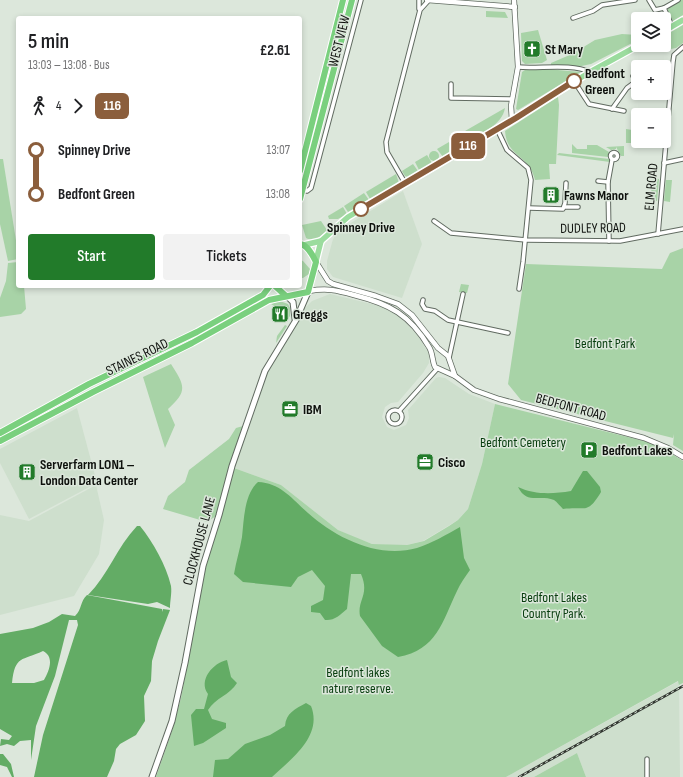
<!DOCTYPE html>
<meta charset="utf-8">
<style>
:root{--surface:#fff;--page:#f2f2f2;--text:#202124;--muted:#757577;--accent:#227b2a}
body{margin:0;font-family:"Sofia Sans Condensed",sans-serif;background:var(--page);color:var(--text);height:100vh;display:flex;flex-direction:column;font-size:15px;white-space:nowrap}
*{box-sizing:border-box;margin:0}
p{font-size:13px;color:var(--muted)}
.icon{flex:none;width:22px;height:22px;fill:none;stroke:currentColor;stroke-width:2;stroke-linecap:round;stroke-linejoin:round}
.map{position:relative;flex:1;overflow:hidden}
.panel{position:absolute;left:16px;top:16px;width:286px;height:272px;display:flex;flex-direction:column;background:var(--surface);border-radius:4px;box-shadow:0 2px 6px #0003}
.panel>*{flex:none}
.badge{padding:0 8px;border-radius:6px;font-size:14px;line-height:26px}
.fabs{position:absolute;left:631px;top:12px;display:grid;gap:8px}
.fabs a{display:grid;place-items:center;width:40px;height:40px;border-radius:4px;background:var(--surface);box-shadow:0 2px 6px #0003;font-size:20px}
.map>.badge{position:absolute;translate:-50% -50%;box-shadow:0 0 0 2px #fff}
.legs{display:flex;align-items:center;gap:6px;height:44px;padding:0 12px;font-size:13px}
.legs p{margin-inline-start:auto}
.overview{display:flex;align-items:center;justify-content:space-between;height:68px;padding:0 12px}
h1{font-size:22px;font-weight:600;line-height:30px}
.action{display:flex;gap:8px;margin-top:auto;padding:8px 12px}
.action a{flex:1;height:46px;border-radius:4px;background:var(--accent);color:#fff;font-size:16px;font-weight:600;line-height:46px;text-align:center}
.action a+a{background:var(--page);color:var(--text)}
ul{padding:0 12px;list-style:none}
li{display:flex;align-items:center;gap:14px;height:44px;font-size:15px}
li i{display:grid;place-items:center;width:6px;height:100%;margin:0 5px;background:currentColor}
li i::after{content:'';width:10px;height:10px;margin:-5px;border:3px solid;border-radius:50%;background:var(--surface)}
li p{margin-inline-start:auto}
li:first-child i{background:linear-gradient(#0000 50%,currentColor 0)}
li:last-child i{background:linear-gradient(currentColor 50%,#0000 0)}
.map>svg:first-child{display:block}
.built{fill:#cedfcd}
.green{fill:#a8d3a7}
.water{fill:#63ac65;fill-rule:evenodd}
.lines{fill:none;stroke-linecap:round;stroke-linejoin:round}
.minor-casing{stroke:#616b61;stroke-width:5.5}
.tertiary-casing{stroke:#616b61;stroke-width:6}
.secondary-casing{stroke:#616b61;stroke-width:7}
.primary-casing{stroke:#fff;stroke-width:8}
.trunk-casing{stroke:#fff;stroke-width:8}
.minor{stroke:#fff;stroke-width:3.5}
.tertiary{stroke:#fff;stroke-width:4.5}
.secondary{stroke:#fff;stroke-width:5}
.primary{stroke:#9bdc9e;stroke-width:5.5}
.trunk{stroke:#7ad07e;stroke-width:6}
.rail-casing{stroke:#313630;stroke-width:2.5}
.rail{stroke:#dce7db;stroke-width:1;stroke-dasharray:3;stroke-linecap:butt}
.line-1-casing{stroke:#fff;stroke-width:9}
.line-1{stroke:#8b5e3c;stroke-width:6}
.stop-1-dot{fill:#fff;stroke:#8b5e3c;stroke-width:2}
.labels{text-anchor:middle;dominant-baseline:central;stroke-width:3;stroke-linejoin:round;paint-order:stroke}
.street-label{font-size:14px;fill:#0e110d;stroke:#dce7db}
.poi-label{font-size:14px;font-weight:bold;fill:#0e110d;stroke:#dce7db;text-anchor:start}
.stop-label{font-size:14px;font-weight:bold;fill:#0e110d;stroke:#dce7db;text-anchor:start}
.park-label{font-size:14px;fill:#073d0e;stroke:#dce7db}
</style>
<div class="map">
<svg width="683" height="777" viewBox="0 0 683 777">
<rect width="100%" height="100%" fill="#dce7db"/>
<g class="built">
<polygon points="403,191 422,244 402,298 333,277 327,269 327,261 333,239 341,229"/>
<polygon points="330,294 380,306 399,316 418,336 429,354 429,363 423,373 398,402 391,403 385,407 382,417 387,427 394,430 406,425 409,418 408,410 436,378 439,377 445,378 469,394 495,404 482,464 468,509 458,520 423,541 407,545 390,545 372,544 356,538 338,530 281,485 234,468 258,382 270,358 296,317 312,301"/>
<polygon points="77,408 97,483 29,519 0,463 0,449"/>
<polygon points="96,485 104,520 99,554 74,596 0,615 0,515 29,521"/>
<polygon points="679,681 680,777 586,777 577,753 534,777 506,777"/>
</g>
<g class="green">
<polygon points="680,0 683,0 683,15 673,21 666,10"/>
<polygon points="486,11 505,12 508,18 486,17"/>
<polygon points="683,25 683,43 676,48 666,50 660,45 664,45 664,36"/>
<polygon points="538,30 547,60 542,63 525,64 522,61 521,33"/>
<polygon points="622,34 638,35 638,40 591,64 577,67 551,65 551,63 572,54 595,40"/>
<polygon points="546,69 581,72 518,110 516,109 522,72 525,70"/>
<path d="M558 97 559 105 556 164H549L550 179 535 180C529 154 507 158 505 131Z"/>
<path d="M505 108C502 125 483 132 470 141L465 131Z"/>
<polygon points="626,129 638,131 638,143 626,143"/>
<polygon points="449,142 454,150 443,157 437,149"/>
<polygon points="572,144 577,149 587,149 587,145 597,145 609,152 608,157 572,153"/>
<polygon points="624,146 624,156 621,156 616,147 616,149 611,150 606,147"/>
<circle cx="434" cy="156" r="5"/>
<polygon points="559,153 609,159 610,162 557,155"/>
<polygon points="427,155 432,163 419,170 415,162"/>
<polygon points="0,159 3,159 18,253 18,259 8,261 0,224"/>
<polygon points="413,164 418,171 408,177 405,176 402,171"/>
<polygon points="396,174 399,183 370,199 366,192"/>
<polygon points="653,178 659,179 657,201 650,200"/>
<polygon points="666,180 672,180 670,202 664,201"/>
<polygon points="364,193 369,200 348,212 344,206"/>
<polygon points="343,207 347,214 338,219 329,219 328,216"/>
<path d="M321 221 327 230C321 236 315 243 306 238L302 225Z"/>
<polygon points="683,248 683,451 673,445 674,434 673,438 521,400 508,384 526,264 662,269 670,253"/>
<polygon points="300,260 303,261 310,269 309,274 303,278 300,278"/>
<polygon points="18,262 18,286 24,286 26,309 21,314 0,317 0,298 6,281 8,263"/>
<polygon points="461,284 469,285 467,293 459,292"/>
<polygon points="280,301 288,304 290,308 290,316 287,320 285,319 287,314 271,304"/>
<polygon points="285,325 287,326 276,343 277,336"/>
<path d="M171 364C185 386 188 391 168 409L175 425 165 448 143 377Z"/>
<polygon points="495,404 656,444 683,461 683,683 679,685 678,681 506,777 156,777 172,731 181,698 206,566 234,468 281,485 338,530 372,544 407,545 424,541 449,526 458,520 468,509 482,464"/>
<polygon points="243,426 216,516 207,522 163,509 168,496 185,482 189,470 229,439 236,428"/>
<polygon points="577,753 586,777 534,777"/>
</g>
<g class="water">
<path d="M583 471H587L600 487 601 492C587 515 587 506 563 509 560 506 557 502 554 500 539 494 527 505 518 487 535 495 553 494 571 491Z"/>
<path d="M258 482C281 483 292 499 308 513 336 538 378 559 417 548 432 543 446 535 460 527L464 558 470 570C465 577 460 584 457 591 442 622 437 650 398 657L382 646 360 616C357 600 370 595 361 574H351L347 609C340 615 334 621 325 620L320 613 311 612V606L323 600 325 586 312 570 298 577 291 587 243 582 234 574C236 562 240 549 242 537 244 520 244 494 258 482Z"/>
<path d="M137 526H140C153 542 166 565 171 586 172 593 170 601 170 608L157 602 148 604 88 595C108 575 117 547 137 526Z"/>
<path d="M87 595 162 609V612L163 609 170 610 158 641 152 661 151 681 144 696 145 721 136 735 120 744 116 749 114 761 107 777H34L43 735 78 625 77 620H69L55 676 36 726 31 760V740L20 741 14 746 7 744 0 746 1 739 9 740 12 736 0 729V634L33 628 49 622 62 614 75 616C82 610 80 601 87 595ZM43 651C55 657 49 671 44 680L34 683H12C15 655 22 661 43 651Z"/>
<path d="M227 660 231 677 237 683C230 695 215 698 208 710L212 719 226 723V728L203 743 194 746 191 715 196 709H204L208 694C198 680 213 663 227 660Z"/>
<path d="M306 703 311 706C323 736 291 759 272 777H213L215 760 228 759 245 744 270 735 285 726C286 713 295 709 306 703Z"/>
<polygon points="0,754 3,754 11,764 14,777 12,777 7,767 0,765"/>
</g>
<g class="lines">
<defs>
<g id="minor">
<polyline points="419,0 419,9"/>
<polyline points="649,0 655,10 664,8"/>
<polyline points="573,18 593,11 602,5 635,0"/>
<polyline points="672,26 664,8 678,0"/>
<path d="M518 67C539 69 571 63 590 72"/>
<polyline points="633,76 638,80"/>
<polyline points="574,81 589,104 624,111"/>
<polyline points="451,84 451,98 512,99"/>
<polyline points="612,109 627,88 638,80"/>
<polyline points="497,129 507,150 528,168 531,180 523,262 519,289"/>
<circle cx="614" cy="156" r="3.5"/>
<polyline points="664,163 683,159"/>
<polyline points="598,181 608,182"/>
<polyline points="405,183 387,152 386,142 420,10 429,0"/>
<polyline points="302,190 307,191 311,188 361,0"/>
<polyline points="564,207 578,207"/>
<polyline points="529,208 563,209 565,203 566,183"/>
<polyline points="434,221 451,233 526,240 620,241 683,229"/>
<polyline points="658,234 673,62 674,55 683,47"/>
<polyline points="609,241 608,182 612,160"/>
<polyline points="423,300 422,304 425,309 435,311 448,320 508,333"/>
<polyline points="449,358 463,294"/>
<circle cx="395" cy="417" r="7"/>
<polyline points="399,411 437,369"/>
<polyline points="647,759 647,777"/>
</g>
<g id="tertiary">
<polyline points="427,0 515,7"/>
<polyline points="512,120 511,106 518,67 514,0"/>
<polyline points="316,262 328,281 333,284 376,296 398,304 412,315 438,348 448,356 455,376 474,390 499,399 644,438 668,448 683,457"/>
<path d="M309 291C327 288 336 290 354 295 390 304 410 315 429 347 433 353 432 361 435 367L455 376"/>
</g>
<g id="secondary">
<polyline points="287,296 293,302 295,319"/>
<polyline points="152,777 172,721 185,663 203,566 219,515 232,466 265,371 296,320 308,292"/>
</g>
<g id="primary">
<polyline points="664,31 683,20"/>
<polyline points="304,245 321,241 348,217 516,118 590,72 639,45"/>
<polyline points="316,261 321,241"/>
</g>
<g id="trunk">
<polyline points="300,171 343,0"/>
<polyline points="300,199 352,0"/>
<polyline points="275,286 286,296"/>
<polyline points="0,433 89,384 197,332 263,295 270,286"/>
<path d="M0 441 93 392 192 343 269 300 308 292 316 262C313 256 308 245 300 244"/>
</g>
</defs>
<use href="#minor" class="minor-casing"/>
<use href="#tertiary" class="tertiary-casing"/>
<use href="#secondary" class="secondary-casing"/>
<use href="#primary" class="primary-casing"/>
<use href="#trunk" class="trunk-casing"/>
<use href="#minor" class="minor"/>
<use href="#tertiary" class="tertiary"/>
<use href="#secondary" class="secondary"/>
<use href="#primary" class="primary"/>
<use href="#trunk" class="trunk"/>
<defs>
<polyline id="rail" points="519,777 683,686"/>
</defs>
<use href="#rail" class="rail-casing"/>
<use href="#rail" class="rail"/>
</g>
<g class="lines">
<defs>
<polyline id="line-1" points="361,209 516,118 574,81"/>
</defs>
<use href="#line-1" class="line-1-casing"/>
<use href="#line-1" class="line-1"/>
</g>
<defs>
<symbol id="church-square" viewBox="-11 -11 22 22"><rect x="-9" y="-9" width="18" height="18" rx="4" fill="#227b2a" stroke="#dce7db"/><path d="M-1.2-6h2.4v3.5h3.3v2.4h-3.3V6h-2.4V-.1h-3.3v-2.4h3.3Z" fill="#fff"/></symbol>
<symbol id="building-square" viewBox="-11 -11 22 22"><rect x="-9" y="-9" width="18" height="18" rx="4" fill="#227b2a" stroke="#dce7db"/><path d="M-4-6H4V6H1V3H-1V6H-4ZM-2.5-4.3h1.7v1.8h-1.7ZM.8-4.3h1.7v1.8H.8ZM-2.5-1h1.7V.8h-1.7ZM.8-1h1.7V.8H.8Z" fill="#fff"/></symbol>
<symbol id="restaurant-square" viewBox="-11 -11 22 22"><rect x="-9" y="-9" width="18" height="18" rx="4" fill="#227b2a" stroke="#dce7db"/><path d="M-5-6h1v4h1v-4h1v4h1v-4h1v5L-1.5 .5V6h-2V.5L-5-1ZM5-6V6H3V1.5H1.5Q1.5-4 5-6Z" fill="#fff"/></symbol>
<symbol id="office-square" viewBox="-11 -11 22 22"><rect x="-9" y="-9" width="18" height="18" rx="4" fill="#227b2a" stroke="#dce7db"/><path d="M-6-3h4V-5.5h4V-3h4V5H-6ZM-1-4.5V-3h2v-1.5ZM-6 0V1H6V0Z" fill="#fff"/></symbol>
<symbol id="parking-square" viewBox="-11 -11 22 22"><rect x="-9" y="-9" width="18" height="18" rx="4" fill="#227b2a" stroke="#dce7db"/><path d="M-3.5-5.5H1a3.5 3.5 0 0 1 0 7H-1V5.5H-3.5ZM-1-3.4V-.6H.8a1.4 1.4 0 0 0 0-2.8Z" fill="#fff"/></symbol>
</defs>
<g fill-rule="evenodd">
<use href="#church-square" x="522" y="39" width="20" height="20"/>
<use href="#building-square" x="541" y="185" width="20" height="20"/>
<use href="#restaurant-square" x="270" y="304" width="20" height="20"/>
<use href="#office-square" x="280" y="399" width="20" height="20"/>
<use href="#parking-square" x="579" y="440" width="20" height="20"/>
<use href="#office-square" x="415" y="452" width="20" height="20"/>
<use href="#building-square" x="17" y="462" width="20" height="20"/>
</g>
<g class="stop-1-dot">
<circle cx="574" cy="81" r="7"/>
<circle cx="361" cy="209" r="7"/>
</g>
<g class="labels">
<g class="street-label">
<text transform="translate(339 41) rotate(-76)">WEST VIEW</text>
<text transform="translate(651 187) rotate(-85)">ELM ROAD</text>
<text transform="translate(593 228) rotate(-1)">DUDLEY ROAD</text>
<text transform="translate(137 357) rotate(-26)">STAINES ROAD</text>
<text transform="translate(571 407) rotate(15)">BEDFONT ROAD</text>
<text transform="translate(199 541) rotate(-75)">CLOCKHOUSE LANE</text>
</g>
<g class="poi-label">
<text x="545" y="49">St Mary</text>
<text x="564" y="195">Fawns Manor</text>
<text x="293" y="314">Greggs</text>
<text x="303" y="409">IBM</text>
<text x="602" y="450">Bedfont Lakes</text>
<text x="438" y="462">Cisco</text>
<text x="40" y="464">Serverfarm LON1 –<tspan x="40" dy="16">London Data Center</tspan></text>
</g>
<g class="stop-label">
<text x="585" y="73">Bedfont<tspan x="585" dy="16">Green</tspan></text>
<text x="361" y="227" text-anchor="middle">Spinney Drive</text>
</g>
<g class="park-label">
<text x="605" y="343">Bedfont Park</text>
<text x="523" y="442">Bedfont Cemetery</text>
<text x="554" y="597">Bedfont Lakes<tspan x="554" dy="16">Country Park.</tspan></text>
<text x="358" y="672">Bedfont lakes<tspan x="358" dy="16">nature reserve.</tspan></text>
</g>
</g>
</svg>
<div class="fabs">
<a><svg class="icon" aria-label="layers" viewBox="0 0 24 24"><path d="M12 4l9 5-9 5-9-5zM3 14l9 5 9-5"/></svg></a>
<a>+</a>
<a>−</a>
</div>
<b class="badge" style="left:468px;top:146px;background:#8b5e3c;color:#fff">116</b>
<section class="panel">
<div class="overview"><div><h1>5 min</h1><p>13:03 – 13:08 · Bus</p></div><b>£2.61</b></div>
<div class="legs"><svg class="icon" aria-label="walk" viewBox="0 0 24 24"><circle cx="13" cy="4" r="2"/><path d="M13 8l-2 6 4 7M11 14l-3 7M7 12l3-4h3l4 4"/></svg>4<svg class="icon" aria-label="forward" viewBox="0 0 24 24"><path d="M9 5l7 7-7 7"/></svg><b class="badge" style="background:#8b5e3c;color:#fff">116</b></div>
<ul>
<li><i style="color:#8b5e3c"></i><b>Spinney Drive</b><p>13:07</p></li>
<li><i style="color:#8b5e3c"></i><b>Bedfont Green</b><p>13:08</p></li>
</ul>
<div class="action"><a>Start</a><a>Tickets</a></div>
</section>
</div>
